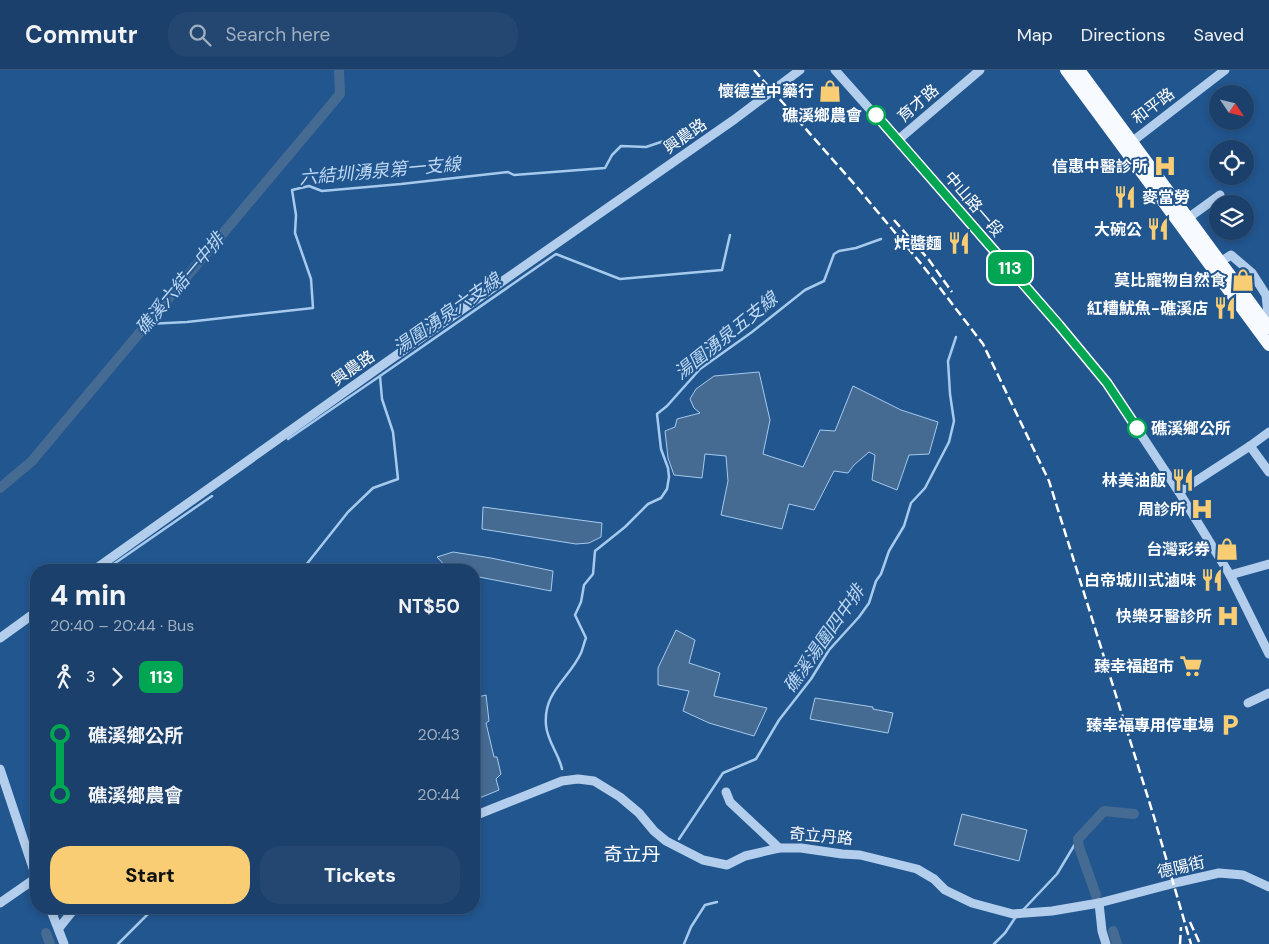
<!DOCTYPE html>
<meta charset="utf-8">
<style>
:root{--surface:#1a406b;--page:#234771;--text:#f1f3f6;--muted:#9fafc1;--line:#38597e;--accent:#f8cd74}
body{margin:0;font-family:"DM Sans","Noto Sans TC",sans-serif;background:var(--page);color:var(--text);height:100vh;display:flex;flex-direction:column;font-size:19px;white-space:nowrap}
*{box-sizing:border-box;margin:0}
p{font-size:16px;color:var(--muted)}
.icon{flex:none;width:28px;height:28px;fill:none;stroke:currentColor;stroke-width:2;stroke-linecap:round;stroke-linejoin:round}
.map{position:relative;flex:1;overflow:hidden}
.panel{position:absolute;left:30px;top:494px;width:450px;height:350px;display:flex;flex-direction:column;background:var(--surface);border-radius:20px;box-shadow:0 2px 8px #0003,0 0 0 1px var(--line)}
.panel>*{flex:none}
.badge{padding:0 10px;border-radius:8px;font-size:18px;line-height:32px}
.needle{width:32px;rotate:125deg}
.buttons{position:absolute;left:1209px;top:15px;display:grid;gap:10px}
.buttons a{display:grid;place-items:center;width:45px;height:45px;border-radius:50%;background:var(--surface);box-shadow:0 2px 8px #0003,0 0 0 1px var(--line);font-size:25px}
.map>.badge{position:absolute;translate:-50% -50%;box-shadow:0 0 0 2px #fff}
.legs{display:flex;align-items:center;gap:8px;height:55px;padding:0 20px;font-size:16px}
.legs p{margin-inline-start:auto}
.summary{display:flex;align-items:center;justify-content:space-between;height:85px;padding:0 20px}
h1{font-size:28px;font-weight:800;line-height:38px}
.button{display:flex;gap:10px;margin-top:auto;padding:10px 20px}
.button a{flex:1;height:58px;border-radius:20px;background:var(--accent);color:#111;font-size:20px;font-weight:800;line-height:58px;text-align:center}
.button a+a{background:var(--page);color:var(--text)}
ul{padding:0 20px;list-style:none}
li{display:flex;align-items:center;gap:18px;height:60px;font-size:19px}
li i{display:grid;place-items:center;width:8px;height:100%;margin:0 6px;background:currentColor}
li i::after{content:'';width:12px;height:12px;margin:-6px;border:4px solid;border-radius:50%;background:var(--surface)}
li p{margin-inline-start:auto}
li:first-child i{background:linear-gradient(#0000 50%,currentColor 0)}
li:last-child i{background:linear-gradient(currentColor 50%,#0000 0)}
header{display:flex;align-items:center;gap:30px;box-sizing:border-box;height:70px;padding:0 25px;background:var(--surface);border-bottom:1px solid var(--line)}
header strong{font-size:24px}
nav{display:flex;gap:28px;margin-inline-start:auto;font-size:18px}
.search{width:350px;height:45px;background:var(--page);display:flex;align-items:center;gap:12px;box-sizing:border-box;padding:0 18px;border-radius:20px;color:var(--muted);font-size:19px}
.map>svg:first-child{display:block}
.water{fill:#466b93;stroke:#a6caed}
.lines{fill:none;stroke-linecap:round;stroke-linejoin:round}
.stream{stroke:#a6caed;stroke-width:2.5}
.canal{stroke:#466b93;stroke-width:10}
.minor{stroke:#b2ceec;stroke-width:9}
.major{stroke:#f7faff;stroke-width:12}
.rail{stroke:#fff;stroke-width:2.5;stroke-dasharray:9 4;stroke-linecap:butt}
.line-1-casing{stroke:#fff;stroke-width:11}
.line-1{stroke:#00a651;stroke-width:8}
.stop-1-dot{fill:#fff;stroke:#00a651;stroke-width:2.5}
.labels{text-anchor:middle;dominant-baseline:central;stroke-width:4;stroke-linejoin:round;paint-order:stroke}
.poi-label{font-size:16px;font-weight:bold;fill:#fff;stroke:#22568f;text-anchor:end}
.street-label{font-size:16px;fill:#fff;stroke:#22568f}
.stop-label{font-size:16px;font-weight:bold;fill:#fff;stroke:#22568f;text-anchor:end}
.water-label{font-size:18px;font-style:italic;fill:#bed8f3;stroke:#22568f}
.quarter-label{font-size:19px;fill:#fff;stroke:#22568f}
</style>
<header>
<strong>Commutr</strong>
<div class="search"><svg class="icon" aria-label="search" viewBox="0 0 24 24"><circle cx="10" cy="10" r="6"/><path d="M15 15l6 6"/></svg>Search here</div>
<nav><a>Map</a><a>Directions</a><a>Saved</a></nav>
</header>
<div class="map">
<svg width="1269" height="874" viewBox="0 0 1269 874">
<rect width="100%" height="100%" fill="#22568f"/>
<g class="water">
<polygon points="759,302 770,350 763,384 803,397 820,360 835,361 853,316 901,340 938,352 929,384 909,385 897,420 872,410 875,385 869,382 854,395 848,403 834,401 814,440 789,434 782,459 721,445 728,411 726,386 705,384 702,408 674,405 668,388 665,361 675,357 677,349 700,343 694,338 690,329 696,319 714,306"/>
<polygon points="483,437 602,453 601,467 589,473 576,474 482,459"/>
<polygon points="453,482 491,488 553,501 551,521 474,506 474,500 449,500 437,487"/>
<polygon points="676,560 695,570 689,593 720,603 714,626 767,638 754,666 709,653 683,641 689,621 658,615 658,598"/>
<polygon points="486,625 489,651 486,653 494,687 497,687 501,704 496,709 499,720 477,729 474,720 474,628"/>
<polygon points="815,628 873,637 873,639 893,643 888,663 810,649"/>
<polygon points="962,744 1027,760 1019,791 954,775"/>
</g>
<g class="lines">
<g class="stream">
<polyline points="148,254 187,252 313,238 311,209 295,163 296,145 292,120 309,116 322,121 401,114 508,102 514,105 605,98 612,85 621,76 646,77 682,65"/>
<polyline points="288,369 380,306"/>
<polyline points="105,500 212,426"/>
<polyline points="302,500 348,442 373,418 398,409 393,362 382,329 380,306 556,184 620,209 722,200 730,165"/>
<polyline points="34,549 36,548"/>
<path d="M562 699C559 684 547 671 546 655 543 622 569 609 581 583 583 578 584 573 586 568L575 545 581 532 584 515 593 504 595 481 625 457 648 434 661 428 667 419 669 407 668 398 661 379 657 344 667 336 700 299 752 262 805 220 824 211 834 184 839 181 856 178 881 169"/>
<polyline points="679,769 723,703 756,689 779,650 811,609 829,580 859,547 869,533 876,511 881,504 889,481 904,456 911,433 925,418 949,372 954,351 950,324 948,291 956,267"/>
<polyline points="55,838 55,840"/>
<polyline points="1023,840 1057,804 1078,769"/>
<polyline points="118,874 154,838"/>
<polyline points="684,874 691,857 705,835 717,832"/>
<polyline points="994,874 1005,863 1015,848"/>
</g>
<g class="canal">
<polyline points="0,418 32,391 340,24 339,0"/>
<polyline points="1096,825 1079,777 1078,769 1104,741 1134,744"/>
<polyline points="1113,861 1117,874"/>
<polyline points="46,863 50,874"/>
</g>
<g class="minor">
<polyline points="835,0 994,179 1107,313 1179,422 1230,505 1269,584"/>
<polyline points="898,70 980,0"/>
<polyline points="1129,74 1225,0"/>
<polyline points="1184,151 1220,125"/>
<polyline points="1217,194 1231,185 1252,203 1266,225 1268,245 1260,253"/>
<polyline points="1250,376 1269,402"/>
<polyline points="1179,422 1250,376 1269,362"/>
<polyline points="94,500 391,289 735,49 800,0"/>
<polyline points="1230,505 1269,494"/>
<polyline points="0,568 36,542"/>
<polyline points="1248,633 1269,623"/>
<polyline points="0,699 36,807"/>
<polyline points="726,722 730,732 779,778"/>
<polyline points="474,746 562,711 578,709 594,711 620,727 639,743 654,761 666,771 703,790 727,795 745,786 779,778 801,778 842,784 860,785 917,799 934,809 945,820 972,833 1013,844 1052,841 1099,833 1179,812 1219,803 1243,805 1269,817"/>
<polyline points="0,833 36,808"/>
<polyline points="1099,833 1102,861 1106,874"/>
<polyline points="50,838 64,874"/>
<polyline points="59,858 75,838"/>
</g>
<g class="major">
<polyline points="1066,0 1269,275"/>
<polyline points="1079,0 1269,258"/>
</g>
<g class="rail">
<polyline points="754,0 856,116 923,196 983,274 1049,411 1154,747 1191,874"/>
<polyline points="894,150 929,190 952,222"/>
<polyline points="1190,852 1200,874"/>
<polyline points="1180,874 1181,857"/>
</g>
</g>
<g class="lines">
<defs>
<polyline id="line-1" points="876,45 1059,255 1107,313 1137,358"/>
</defs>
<use href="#line-1" class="line-1-casing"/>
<use href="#line-1" class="line-1"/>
</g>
<defs>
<symbol id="shop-bare" viewBox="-9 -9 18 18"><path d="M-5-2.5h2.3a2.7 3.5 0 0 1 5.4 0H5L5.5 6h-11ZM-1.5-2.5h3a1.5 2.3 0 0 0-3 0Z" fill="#f8cd74" stroke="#22568f" stroke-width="2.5" paint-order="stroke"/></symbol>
<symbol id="hospital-bare" viewBox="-9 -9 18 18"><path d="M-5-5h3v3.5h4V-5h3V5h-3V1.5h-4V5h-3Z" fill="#f8cd74" stroke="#22568f" stroke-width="2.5" paint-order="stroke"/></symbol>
<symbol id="restaurant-bare" viewBox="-9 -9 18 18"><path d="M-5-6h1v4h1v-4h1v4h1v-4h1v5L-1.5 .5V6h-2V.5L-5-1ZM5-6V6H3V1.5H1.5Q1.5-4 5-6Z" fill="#f8cd74" stroke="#22568f" stroke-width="2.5" paint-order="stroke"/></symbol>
<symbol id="supermarket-bare" viewBox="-9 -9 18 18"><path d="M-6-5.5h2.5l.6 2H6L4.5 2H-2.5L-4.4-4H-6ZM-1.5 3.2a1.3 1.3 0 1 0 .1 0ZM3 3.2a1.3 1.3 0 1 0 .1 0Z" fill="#f8cd74" stroke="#22568f" stroke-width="2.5" paint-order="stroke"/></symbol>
<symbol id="parking-bare" viewBox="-9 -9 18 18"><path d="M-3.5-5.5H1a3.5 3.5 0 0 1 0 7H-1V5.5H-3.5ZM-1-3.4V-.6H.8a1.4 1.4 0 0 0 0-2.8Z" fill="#f8cd74" stroke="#22568f" stroke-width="2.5" paint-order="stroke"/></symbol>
</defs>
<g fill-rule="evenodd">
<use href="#shop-bare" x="814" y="5" width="32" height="32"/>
<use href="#hospital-bare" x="1149" y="80" width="32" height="32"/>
<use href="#restaurant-bare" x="1109" y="111" width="32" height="32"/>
<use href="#restaurant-bare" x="1142" y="143" width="32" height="32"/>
<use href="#restaurant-bare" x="943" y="157" width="32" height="32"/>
<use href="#shop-bare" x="1227" y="194" width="32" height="32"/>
<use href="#restaurant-bare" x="1209" y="222" width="32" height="32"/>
<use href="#restaurant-bare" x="1167" y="394" width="32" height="32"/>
<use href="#hospital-bare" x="1186" y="423" width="32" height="32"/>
<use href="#shop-bare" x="1211" y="463" width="32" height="32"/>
<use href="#restaurant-bare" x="1196" y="494" width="32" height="32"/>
<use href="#hospital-bare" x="1212" y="530" width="32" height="32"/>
<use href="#supermarket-bare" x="1175" y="580" width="32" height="32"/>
<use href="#parking-bare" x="1214" y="639" width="32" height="32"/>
</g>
<g class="stop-1-dot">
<circle cx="876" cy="45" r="9"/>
<circle cx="1137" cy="358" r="9"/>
</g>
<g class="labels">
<g class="poi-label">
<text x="814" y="21">懷德堂中藥行</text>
<text x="1148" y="96">信惠中醫診所</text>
<text x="1142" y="127" text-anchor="start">麥當勞</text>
<text x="1142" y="159">大碗公</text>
<text x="942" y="173">炸醬麵</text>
<text x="1226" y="210">莫比寵物自然食</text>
<text x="1208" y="238">紅糟魷魚-礁溪店</text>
<text x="1166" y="410">林美油飯</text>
<text x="1186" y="439">周診所</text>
<text x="1210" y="479">台灣彩券</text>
<text x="1196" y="510">白帝城川式滷味</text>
<text x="1212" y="546">快樂牙醫診所</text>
<text x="1174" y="596">臻幸福超市</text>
<text x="1214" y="655">臻幸福專用停車場</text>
</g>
<g class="street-label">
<text transform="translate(918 33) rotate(-41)">育才路</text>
<text transform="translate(1153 36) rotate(-37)">和平路</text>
<text transform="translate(685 66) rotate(-35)">興農路</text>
<text transform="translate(974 134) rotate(49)">中山路一段</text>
<text transform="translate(353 298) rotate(-35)">興農路</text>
<text transform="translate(821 766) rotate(5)">奇立丹路</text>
<text transform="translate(1181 797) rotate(-13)">德陽街</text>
</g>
<g class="stop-label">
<text x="862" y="45">礁溪鄉農會</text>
<text x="1151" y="358" text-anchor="start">礁溪鄉公所</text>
</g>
<g class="water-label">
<text transform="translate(380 101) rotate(-5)">六結圳湧泉第一支線</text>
<text transform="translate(180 214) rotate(-50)">礁溪六結一中排</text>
<text transform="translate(447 244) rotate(-35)">湯圍湧泉六支線</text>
<text transform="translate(726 266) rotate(-39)">湯圍湧泉五支線</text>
<text transform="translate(824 569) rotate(-55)">礁溪湯圍四中排</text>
</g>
<g class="quarter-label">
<text x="632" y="784">奇立丹</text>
</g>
</g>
</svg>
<div class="buttons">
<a><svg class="needle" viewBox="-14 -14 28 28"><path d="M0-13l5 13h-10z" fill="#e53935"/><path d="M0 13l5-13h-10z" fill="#9fafc1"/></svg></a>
<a><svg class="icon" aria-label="locate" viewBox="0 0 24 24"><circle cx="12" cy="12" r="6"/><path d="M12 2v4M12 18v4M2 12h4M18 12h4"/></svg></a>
<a><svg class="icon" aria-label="layers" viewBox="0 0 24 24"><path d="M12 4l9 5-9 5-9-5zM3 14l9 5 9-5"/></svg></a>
</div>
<b class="badge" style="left:1010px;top:198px;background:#00a651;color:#fff">113</b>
<section class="panel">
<div class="summary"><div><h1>4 min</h1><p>20:40 – 20:44 · Bus</p></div><b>NT$50</b></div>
<div class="legs"><svg class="icon" aria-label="walk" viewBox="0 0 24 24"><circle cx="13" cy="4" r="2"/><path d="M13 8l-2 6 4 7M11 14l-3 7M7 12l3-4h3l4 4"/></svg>3<svg class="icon" aria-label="forward" viewBox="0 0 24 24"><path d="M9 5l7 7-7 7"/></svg><b class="badge" style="background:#00a651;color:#fff">113</b></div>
<ul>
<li><i style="color:#00a651"></i><b>礁溪鄉公所</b><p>20:43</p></li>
<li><i style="color:#00a651"></i><b>礁溪鄉農會</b><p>20:44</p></li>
</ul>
<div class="button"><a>Start</a><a>Tickets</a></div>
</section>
</div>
